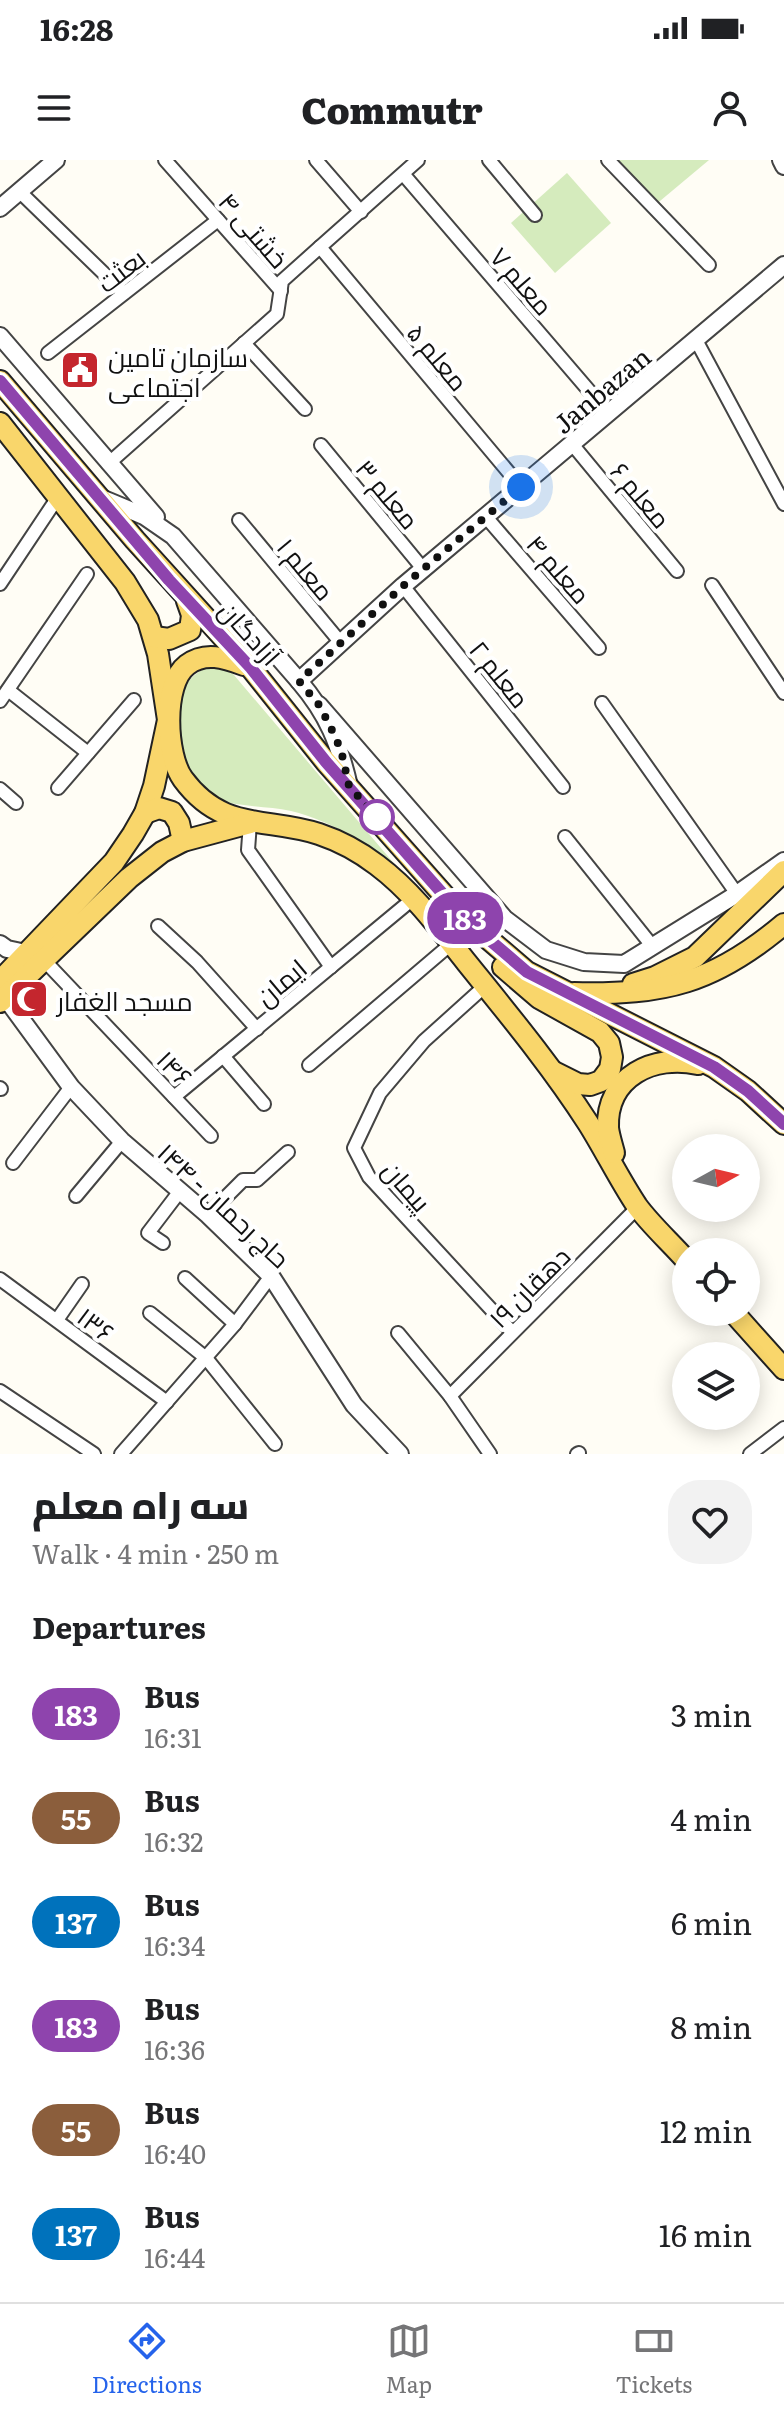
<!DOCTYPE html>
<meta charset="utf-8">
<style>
:root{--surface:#fff;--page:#f2f2f2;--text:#202124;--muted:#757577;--line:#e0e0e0;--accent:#2563eb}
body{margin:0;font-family:Literata,Cairo,serif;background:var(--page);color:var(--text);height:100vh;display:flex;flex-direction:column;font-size:30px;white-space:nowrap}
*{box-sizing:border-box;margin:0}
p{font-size:26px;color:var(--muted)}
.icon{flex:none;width:44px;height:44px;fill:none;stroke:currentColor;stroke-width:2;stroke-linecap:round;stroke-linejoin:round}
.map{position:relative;height:1294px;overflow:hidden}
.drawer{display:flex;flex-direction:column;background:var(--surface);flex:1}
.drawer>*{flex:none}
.badge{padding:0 16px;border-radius:26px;font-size:28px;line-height:52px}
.needle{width:52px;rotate:82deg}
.tools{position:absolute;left:672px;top:974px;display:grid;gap:16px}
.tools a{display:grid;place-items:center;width:88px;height:88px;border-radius:50%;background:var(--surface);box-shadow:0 4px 20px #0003;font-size:40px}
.you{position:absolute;width:40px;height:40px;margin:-20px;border:6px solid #fff;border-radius:50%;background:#1a73e8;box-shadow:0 0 0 12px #1a73e833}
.map>.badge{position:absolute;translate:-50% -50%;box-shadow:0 0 0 4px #fff}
h2{padding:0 32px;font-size:30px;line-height:72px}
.round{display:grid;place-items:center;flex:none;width:84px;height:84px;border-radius:32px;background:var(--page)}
.head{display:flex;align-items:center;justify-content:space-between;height:136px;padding:0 32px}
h1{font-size:38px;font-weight:800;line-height:60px}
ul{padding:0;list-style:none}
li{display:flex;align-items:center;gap:24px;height:104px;padding:0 32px}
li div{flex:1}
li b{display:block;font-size:30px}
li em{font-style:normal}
li .badge{min-width:88px;font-weight:700;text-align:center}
.status{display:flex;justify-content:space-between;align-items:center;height:56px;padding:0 40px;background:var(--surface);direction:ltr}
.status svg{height:22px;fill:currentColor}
header{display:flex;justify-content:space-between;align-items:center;height:104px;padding:0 32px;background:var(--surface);font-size:36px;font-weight:800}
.dock{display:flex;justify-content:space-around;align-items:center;height:112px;border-top:2px solid var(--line);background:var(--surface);font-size:22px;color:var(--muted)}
.dock a{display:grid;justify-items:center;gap:4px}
.dock .on{color:var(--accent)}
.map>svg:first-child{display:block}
.green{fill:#d5ebbd}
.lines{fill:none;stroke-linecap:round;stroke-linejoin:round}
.minor-casing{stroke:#444;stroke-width:16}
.tertiary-casing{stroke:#444;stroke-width:20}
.primary-casing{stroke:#222;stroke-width:24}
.minor{stroke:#fff;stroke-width:12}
.tertiary{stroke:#fff;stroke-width:16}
.primary{stroke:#f9d66b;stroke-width:20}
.line-casing{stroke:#fff;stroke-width:18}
.line{stroke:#8e44ad;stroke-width:12}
.walk{stroke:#111;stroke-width:8;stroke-dasharray:0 14.4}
.stop-dot{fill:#fff;stroke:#8e44ad;stroke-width:4}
.labels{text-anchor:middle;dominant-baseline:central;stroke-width:8;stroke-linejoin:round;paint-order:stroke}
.street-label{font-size:26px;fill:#111;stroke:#fff}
.poi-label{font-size:26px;fill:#111;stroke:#fff;text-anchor:start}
</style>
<div class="status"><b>16:28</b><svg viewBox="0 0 49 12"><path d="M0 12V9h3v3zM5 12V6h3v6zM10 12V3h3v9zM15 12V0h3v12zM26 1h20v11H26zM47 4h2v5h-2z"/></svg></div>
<header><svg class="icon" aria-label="menu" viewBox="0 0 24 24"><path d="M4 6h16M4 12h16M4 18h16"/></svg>Commutr<svg class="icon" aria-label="person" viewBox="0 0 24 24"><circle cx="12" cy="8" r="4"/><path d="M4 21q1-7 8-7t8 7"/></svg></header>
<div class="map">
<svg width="784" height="1294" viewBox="0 0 784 1294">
<rect width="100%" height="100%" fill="#fffdf5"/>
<g class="green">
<polygon points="617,0 709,0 654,46"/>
<polygon points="567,13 611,63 555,113 511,63"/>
<path d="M215 506 228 508 403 714C372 686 333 661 291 651 273 647 255 647 236 644 185 637 176 585 181 543 183 522 195 510 215 506Z"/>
</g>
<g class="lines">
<defs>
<g id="minor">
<polyline points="165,0 281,131"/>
<polyline points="316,0 361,52"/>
<polyline points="489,0 535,55"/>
<polyline points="608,0 709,105"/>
<polyline points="404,15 609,254"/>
<polyline points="19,31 124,133"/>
<polyline points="320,87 418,0"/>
<polyline points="696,180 784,344"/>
<polyline points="244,183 305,249"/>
<polyline points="48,193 218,60"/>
<polyline points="572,284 677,411"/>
<polyline points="321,285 424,410"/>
<polyline points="108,304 277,154 282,121 320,87 521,327"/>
<polyline points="486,357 599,488"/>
<polyline points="239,360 341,483"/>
<polyline points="0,424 58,337"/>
<polyline points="712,425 784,533"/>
<polyline points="403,426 563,627"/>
<polyline points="8,530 88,593"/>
<polyline points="0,541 87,414"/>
<polyline points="602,543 737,734"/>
<polyline points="58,628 134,540"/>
<polyline points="0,629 16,643"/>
<polyline points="250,663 248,690 331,807"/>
<polyline points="565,677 653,787"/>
<polyline points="158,766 197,802 257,869"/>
<polyline points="42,798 211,976"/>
<polyline points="485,826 424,881 380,933 354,988 369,1017 512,1172"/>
<polyline points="223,896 264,944"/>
<polyline points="309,905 451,784"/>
<polyline points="0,928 1,929"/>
<polyline points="174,937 414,738"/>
<polyline points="13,1003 71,927"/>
<polyline points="76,1036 122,981"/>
<polyline points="208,1055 243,1020 257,1020 288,992"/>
<polyline points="163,1083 148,1073 180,1031"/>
<polyline points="185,1118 235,1164"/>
<polyline points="0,1119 167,1242"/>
<polyline points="150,1153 206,1198 275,1284"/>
<polyline points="57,1160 82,1124"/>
<polyline points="398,1173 450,1236 490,1294"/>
<polyline points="0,1231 94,1294"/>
<polyline points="450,1236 638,1047"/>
<polyline points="121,1294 235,1164 271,1116"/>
<polyline points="577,1294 579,1293"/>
<polyline points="750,1294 784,1268"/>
</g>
<g id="tertiary">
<polyline points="781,0 784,6"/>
<polyline points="0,48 56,0"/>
<polyline points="0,176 156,357"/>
<path d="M101 338 144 356 173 376 299 521C328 555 339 583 349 626"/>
<polyline points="299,521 403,426 784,105"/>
<polyline points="319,545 505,759 546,790 584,802 624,804 737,734 784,701"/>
<polyline points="0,784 7,789 26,793"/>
<polyline points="5,837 71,927 122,981 208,1055 271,1116 354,1245 400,1294"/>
</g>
<g id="primary">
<polyline points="0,221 135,380 251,508 326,602 465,759 527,812 714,907 748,931 784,964"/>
<polyline points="0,263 125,422 148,460 158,494 168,560 154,626 145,653 133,674 114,702 0,821"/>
<polyline points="154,477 169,479 190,470 192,455 187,441"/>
<path d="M244 505C225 498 205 491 187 505 162 524 166 596 183 619 222 672 266 657 319 674 340 681 360 692 377 705 413 732 440 769 467 803 509 855 552 907 588 963 605 990 619 1019 637 1046 651 1065 670 1082 686 1100"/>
<polyline points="145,653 159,648 172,652 179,663 183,681"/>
<polyline points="503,807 539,838 600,872 609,883 612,897 610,909 601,921 590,925 578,924 554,912"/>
<polyline points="633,824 655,817 695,797 784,711"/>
<path d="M574 833C665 835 714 823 784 764"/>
<polyline points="0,842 129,718 162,692 183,681 250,663"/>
<path d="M614 993C612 985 609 976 608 968 606 916 654 894 698 904"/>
<polyline points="733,1152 784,1209"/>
</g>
</defs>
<use href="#minor" class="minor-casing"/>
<use href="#tertiary" class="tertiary-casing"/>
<use href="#primary" class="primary-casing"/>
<use href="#minor" class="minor"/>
<use href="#tertiary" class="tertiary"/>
<use href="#primary" class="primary"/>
</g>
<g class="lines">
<defs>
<polyline id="line" points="0,221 169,420 251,508 326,602 465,759 527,812 714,907 748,931 784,964"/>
</defs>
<use href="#line" class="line-casing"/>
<use href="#line" class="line"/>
<polyline class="walk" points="377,657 349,626 341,590 330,566 319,545 299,521 403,426 521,327"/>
</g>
<defs>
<symbol id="civic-square" viewBox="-11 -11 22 22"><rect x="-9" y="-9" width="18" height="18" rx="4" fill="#c4262e" stroke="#fff"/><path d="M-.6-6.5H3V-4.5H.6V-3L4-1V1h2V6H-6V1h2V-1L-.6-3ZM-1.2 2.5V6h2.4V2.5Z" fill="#fff"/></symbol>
<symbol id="mosque-square" viewBox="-11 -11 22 22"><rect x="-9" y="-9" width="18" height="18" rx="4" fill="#c4262e" stroke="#fff"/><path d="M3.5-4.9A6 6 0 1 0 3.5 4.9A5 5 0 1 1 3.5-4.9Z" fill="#fff"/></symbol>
</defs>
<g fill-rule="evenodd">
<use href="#civic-square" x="58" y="188" width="44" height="44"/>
<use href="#mosque-square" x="7" y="817" width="44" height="44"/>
</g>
<circle class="stop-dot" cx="377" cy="657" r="16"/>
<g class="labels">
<g class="street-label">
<text transform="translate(255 69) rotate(49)">خشتی ۴</text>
<text transform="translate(120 109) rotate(-38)">بعثت</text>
<text transform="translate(523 120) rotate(49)">معلم ۷</text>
<text transform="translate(439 196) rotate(50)">معلم ۵</text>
<text transform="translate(601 229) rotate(-40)">Janbazan</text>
<text transform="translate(389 333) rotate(50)">معلم ۳</text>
<text transform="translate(642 334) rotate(50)">معلم ۶</text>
<text transform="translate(307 408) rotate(50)">معلم ۱</text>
<text transform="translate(560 408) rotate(49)">معلم ۴</text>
<text transform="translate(251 472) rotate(48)">آزادگان</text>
<text transform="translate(501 513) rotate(51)">معلم ۲</text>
<text transform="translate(280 821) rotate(-40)">ایمان</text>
<text transform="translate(176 907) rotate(46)">۱۴۶</text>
<text transform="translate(408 1025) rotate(49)">پیمان</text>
<text transform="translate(225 1044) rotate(43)">حاج رحمان - ۱۴۴</text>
<text transform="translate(528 1126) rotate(-45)">دهقان ۱۹</text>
<text transform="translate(97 1163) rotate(37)">۱۳۶</text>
</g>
<g class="poi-label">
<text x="108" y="195">سازمان تامین<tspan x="108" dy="30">اجتماعی</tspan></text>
<text x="57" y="839">مسجد الغفار</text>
</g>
</g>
</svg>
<div class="tools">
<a><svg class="needle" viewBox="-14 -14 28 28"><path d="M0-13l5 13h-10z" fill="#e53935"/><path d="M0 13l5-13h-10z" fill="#757577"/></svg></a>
<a><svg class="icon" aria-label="locate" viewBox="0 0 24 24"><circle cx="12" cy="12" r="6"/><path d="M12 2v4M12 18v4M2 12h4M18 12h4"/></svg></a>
<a><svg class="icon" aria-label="layers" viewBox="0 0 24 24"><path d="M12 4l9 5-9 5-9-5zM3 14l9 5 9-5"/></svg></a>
</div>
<div class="you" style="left:521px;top:327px"></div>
<b class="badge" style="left:465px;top:758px;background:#8e44ad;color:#fff">183</b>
</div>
<section class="drawer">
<div class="head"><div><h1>سه راه معلم</h1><p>Walk · 4 min · 250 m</p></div><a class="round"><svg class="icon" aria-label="heart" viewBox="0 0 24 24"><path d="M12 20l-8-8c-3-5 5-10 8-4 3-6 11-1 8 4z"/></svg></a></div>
<h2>Departures</h2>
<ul>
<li><span class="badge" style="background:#8e44ad;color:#fff">183</span><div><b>Bus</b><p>16:31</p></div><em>3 min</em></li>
<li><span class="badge" style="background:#8b5e3c;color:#fff">55</span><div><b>Bus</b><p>16:32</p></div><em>4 min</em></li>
<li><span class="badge" style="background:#0072bc;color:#fff">137</span><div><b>Bus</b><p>16:34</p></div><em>6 min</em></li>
<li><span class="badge" style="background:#8e44ad;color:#fff">183</span><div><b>Bus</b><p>16:36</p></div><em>8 min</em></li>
<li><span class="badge" style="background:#8b5e3c;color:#fff">55</span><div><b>Bus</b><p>16:40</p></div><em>12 min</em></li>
<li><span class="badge" style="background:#0072bc;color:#fff">137</span><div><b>Bus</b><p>16:44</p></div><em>16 min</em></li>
</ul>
</section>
<nav class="dock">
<a class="on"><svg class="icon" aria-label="directions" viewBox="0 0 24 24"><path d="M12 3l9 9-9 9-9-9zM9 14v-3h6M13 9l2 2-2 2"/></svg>Directions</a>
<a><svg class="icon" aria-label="map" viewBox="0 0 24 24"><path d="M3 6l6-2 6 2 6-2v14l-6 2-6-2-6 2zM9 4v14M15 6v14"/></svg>Map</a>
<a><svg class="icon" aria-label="tickets" viewBox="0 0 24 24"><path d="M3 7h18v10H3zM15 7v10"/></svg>Tickets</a>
</nav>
